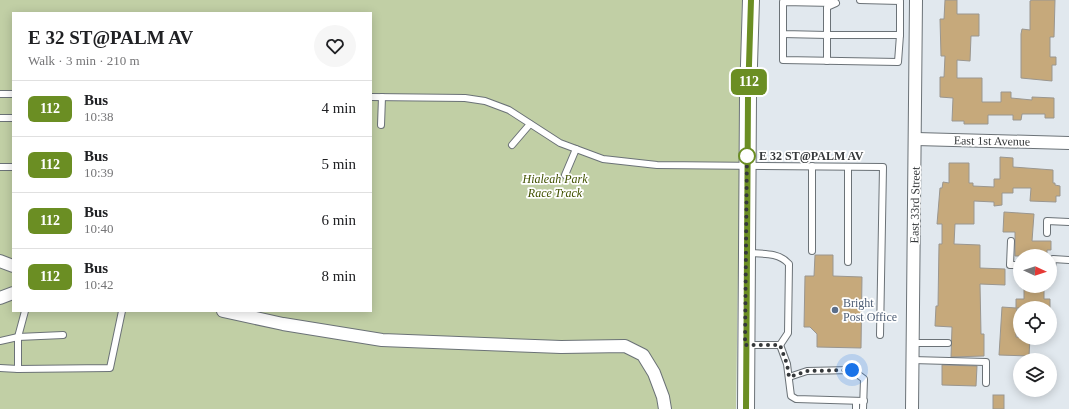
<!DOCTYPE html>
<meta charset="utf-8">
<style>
:root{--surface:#fff;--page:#f6f6f6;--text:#202124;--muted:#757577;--line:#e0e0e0}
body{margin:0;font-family:"Times New Roman",serif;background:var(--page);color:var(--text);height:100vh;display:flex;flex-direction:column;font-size:15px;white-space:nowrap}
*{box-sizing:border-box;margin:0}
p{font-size:13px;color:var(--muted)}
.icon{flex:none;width:22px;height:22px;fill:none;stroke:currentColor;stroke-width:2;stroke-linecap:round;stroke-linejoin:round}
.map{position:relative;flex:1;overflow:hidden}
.side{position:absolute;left:12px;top:12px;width:360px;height:300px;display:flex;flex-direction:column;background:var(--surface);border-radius:0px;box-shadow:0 2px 10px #0003}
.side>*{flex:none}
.badge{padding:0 8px;border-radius:6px;font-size:14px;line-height:26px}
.needle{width:26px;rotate:93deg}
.controls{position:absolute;left:1013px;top:249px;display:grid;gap:8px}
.controls a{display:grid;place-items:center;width:44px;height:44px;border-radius:50%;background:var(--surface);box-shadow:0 2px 10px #0003;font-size:20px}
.you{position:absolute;width:20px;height:20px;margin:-10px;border:3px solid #fff;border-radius:50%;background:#1a73e8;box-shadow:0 0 0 6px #1a73e833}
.map>.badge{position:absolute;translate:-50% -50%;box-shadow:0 0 0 2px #fff}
.round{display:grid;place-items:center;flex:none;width:42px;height:42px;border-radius:21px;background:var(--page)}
.summary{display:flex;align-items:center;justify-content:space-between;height:68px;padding:0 16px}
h1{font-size:19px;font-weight:600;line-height:30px}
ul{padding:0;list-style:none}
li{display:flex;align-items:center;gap:12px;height:56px;padding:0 16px;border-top:1px solid var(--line)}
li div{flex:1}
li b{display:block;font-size:15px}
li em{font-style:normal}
li .badge{min-width:44px;font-weight:700;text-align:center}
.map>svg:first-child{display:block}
.green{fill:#c1cfa5;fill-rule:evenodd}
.building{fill:#c6a97b;stroke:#9a968f}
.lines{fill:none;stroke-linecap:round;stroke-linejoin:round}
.lane-casing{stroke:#6b7277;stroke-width:8}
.street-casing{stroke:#6b7277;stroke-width:14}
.secondary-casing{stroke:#6b7277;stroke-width:18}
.lane{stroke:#fff;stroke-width:6}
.street{stroke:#fff;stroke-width:12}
.secondary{stroke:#fff;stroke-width:16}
.line-casing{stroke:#fff;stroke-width:9}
.line{stroke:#6b8e23;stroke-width:6}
.walk{stroke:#35383a;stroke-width:4;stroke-dasharray:0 7.2}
.stop-dot{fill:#fff;stroke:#6b8e23;stroke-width:2}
.service-dot{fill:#5c6f8a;stroke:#fff;stroke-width:1.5}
.labels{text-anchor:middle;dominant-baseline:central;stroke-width:3.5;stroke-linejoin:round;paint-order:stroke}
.street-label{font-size:12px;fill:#35383a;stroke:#fff}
.stop-label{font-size:12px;font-weight:bold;fill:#35383a;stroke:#fff;text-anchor:start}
.park-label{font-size:12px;font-style:italic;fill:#415200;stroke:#fff}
.service-label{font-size:12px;fill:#4e5e75;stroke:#fff;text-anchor:start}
</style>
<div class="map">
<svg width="1069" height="409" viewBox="0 0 1069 409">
<rect width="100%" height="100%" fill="#e1e8ee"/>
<path class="green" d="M0 0H742L736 409H0ZM13 13H371V311H13Z"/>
<g class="building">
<polygon points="945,0 957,0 957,14 979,14 979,36 971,36 970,61 957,60 957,78 982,78 982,102 1001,102 1001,92 1011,92 1011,98 1032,100 1032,97 1054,98 1054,118 1045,118 1045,114 1022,114 1021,120 1013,120 1013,115 988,115 988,124 964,124 964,121 952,121 953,98 940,97 940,77 944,77 945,56 941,56 940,19 944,19"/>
<polygon points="1032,0 1055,0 1054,37 1050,37 1050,57 1056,57 1056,65 1052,65 1052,81 1021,78 1021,34 1022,29 1030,30 1030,1"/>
<polygon points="1000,157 1013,158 1013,167 1053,170 1053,183 1055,183 1055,185 1060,186 1060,196 1056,196 1056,202 1030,201 1031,188 1013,188 1013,193 1002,193 1002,205 994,206 994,202 974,201 974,224 955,224 954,244 980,245 980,268 1005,269 1005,285 980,284 981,334 984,334 984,356 951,357 952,327 935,326 936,306 938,306 939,244 942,244 942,224 937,224 940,188 942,188 943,182 949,183 949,163 969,163 969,183 973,183 973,186 994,187 994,179 1000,179"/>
<polygon points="1004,212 1034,214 1032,241 1051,241 1051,250 1047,250 1047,256 1015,256 1015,232 1003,232"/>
<polygon points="815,255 833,255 833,276 862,277 861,348 817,347 817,334 810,327 804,327 805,276 814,276"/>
<polygon points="1024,286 1044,286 1044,299 1050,299 1050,308 1017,308 1016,337 1030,338 1029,356 999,355 1002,307 1016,308 1016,299 1024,299"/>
<polygon points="942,365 977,366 976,386 942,385"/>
<rect x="993" y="395" width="11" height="14"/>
</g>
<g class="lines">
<defs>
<g id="lane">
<polyline points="836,3 827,7 827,35 900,35 900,1 860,0"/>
<polyline points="783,34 783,60 898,62 900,35"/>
<polyline points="827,61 827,35 783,34 783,2 834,3"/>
<polyline points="0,94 13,94"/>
<polyline points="371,97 465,98 485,101 509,110 560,143 603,159 657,165 883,167 880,335"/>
<polyline points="0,118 13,118"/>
<polyline points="381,125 382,97"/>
<polyline points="512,145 530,124"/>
<polyline points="0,167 13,167"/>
<polyline points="565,175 576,149"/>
<polyline points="1047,233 1047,221 1069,222"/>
<polyline points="1011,241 1010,265 1020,265"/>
<polyline points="812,251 812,166"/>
<path d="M747 253C762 254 779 252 789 264L788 333 780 345"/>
<polyline points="848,262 848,167"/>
<polyline points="1050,267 1052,267 1053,259 1069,260"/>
<polyline points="25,311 18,337 18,369 110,368 122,311"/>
<polyline points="0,341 18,337 63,335"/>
<polyline points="913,343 948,343"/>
<polyline points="748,345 780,345"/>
<polyline points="780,345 787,364 791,396 796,399 864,401"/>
<polyline points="912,360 986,362 986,383"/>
<polyline points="0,368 18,369"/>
<polyline points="789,377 807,371 852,370 864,379 863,409"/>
<polyline points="856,409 856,401"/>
</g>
<g id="street">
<polyline points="916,139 1069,143"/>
<polyline points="0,261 13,266"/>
<polyline points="0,298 13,293"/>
<polyline points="223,311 283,324 382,340 561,347 625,346 643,355 654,373 663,397 665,409"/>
<polyline points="912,409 916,0"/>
</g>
<polyline id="secondary" points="746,409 748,97 751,0"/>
</defs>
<use href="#lane" class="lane-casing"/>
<use href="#street" class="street-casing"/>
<use href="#secondary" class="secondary-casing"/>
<use href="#lane" class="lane"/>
<use href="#street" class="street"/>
<use href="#secondary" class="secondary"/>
</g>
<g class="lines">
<defs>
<polyline id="line" points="746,409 748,97 751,0"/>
</defs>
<use href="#line" class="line-casing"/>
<use href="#line" class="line"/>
<polyline class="walk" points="747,156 747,154 745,345 780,345 787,364 789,377 807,371 852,370"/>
</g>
<circle class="stop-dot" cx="747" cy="156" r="8"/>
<circle class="service-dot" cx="835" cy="310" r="4"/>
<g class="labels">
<g class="street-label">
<text transform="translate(992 141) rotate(1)">East 1st Avenue</text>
<text transform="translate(915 205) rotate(-89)">East 33rd Street</text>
</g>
<g class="stop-label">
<text x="759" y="156">E 32 ST@PALM AV</text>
</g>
<g class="park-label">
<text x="555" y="179">Hialeah Park<tspan x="555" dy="14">Race Track</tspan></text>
</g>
<g class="service-label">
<text x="843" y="303">Bright<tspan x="843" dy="14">Post Office</tspan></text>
</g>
</g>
</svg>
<div class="controls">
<a><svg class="needle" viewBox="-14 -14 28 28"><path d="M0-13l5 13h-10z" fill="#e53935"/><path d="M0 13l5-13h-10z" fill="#757577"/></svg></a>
<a><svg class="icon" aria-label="locate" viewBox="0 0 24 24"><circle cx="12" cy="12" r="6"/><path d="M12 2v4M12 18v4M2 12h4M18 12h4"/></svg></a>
<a><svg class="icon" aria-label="layers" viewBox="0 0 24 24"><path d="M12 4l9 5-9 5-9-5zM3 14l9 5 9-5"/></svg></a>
</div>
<div class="you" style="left:852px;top:370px"></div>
<b class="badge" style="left:749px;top:82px;background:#6b8e23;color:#fff">112</b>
<section class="side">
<div class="summary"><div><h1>E 32 ST@PALM AV</h1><p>Walk · 3 min · 210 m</p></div><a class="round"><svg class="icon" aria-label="heart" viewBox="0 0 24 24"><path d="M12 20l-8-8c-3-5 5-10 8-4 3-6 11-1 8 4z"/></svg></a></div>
<ul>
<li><span class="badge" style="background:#6b8e23;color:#fff">112</span><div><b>Bus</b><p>10:38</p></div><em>4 min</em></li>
<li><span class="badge" style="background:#6b8e23;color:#fff">112</span><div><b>Bus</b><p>10:39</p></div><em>5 min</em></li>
<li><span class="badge" style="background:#6b8e23;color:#fff">112</span><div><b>Bus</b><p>10:40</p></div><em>6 min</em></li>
<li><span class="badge" style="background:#6b8e23;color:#fff">112</span><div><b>Bus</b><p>10:42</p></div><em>8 min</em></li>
</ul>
</section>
</div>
